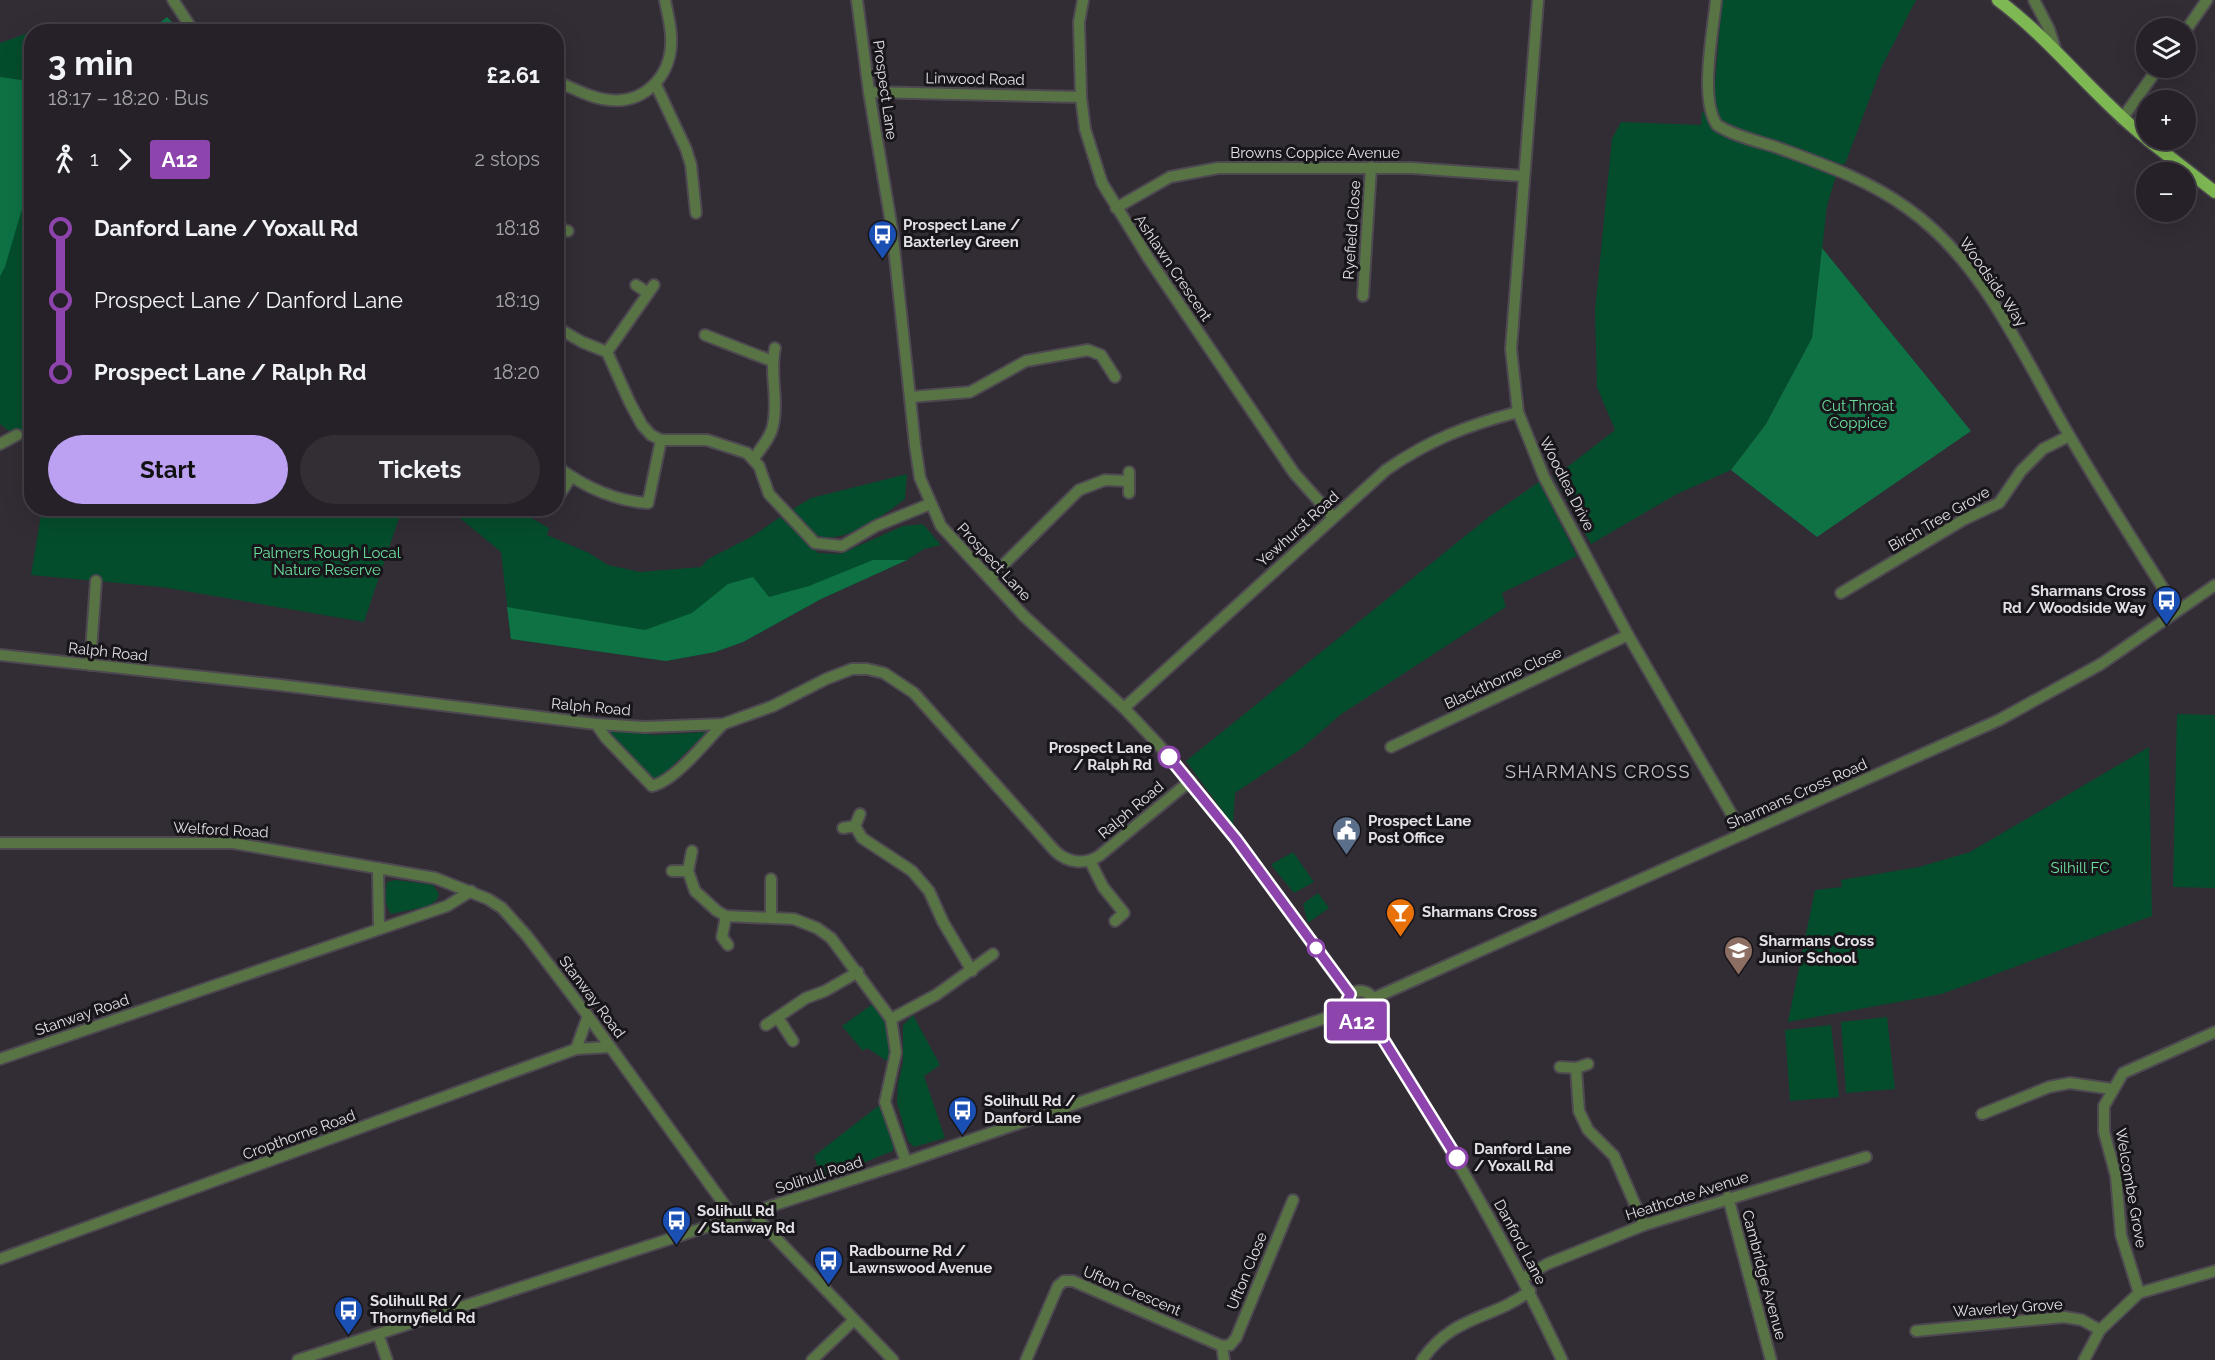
<!DOCTYPE html>
<meta charset="utf-8">
<style>
:root{--surface:#262128;--page:#322e34;--text:#f1f3f6;--muted:#a4a3a8;--line:#423e45;--accent:#bca0f2}
body{margin:0;font-family:Raleway,sans-serif;background:var(--page);color:var(--text);height:100vh;display:flex;flex-direction:column;font-size:22px;white-space:nowrap}
*{box-sizing:border-box;margin:0}
p{font-size:20px;color:var(--muted)}
.icon{flex:none;width:33px;height:33px;fill:none;stroke:currentColor;stroke-width:2;stroke-linecap:round;stroke-linejoin:round}
.map{position:relative;flex:1;overflow:hidden}
.details{position:absolute;left:24px;top:24px;width:540px;height:492px;display:flex;flex-direction:column;background:var(--surface);border-radius:24px;box-shadow:0 6px 24px #0002,0 0 0 2px var(--line)}
.details>*{flex:none}
.badge{padding:0 12px;border-radius:4px;font-size:21px;line-height:39px}
.tools{position:absolute;left:2136px;top:18px;display:grid;gap:12px}
.tools a{display:grid;place-items:center;width:60px;height:60px;border-radius:50%;background:var(--surface);box-shadow:0 6px 24px #0002,0 0 0 2px var(--line);font-size:30px}
.map>.badge{position:absolute;translate:-50% -50%;box-shadow:0 0 0 3px #fff}
.legs{display:flex;align-items:center;gap:9px;height:66px;padding:0 24px;font-size:20px}
.legs p{margin-inline-start:auto}
.summary{display:flex;align-items:center;justify-content:space-between;height:102px;padding:0 24px}
h1{font-size:33px;font-weight:700;line-height:45px}
.primary-button{display:flex;gap:12px;margin-top:auto;padding:12px 24px}
.primary-button a{flex:1;height:69px;border-radius:36px;background:var(--accent);color:#111;font-size:24px;font-weight:700;line-height:69px;text-align:center}
.primary-button a+a{background:var(--page);color:var(--text)}
ul{padding:0 24px;list-style:none}
li{display:flex;align-items:center;gap:21px;height:72px;font-size:22px}
li i{display:grid;place-items:center;width:9px;height:100%;margin:0 8px;background:currentColor}
li i::after{content:'';width:15px;height:15px;margin:-8px;border:4px solid;border-radius:50%;background:var(--surface)}
li p{margin-inline-start:auto}
li:first-child i{background:linear-gradient(#0000 50%,currentColor 0)}
li:last-child i{background:linear-gradient(currentColor 50%,#0000 0)}
.map>svg:first-child{display:block}
.green{fill:#044d2c}
.forest{fill:#0e7245}
.lines{fill:none;stroke-linecap:round;stroke-linejoin:round}
.minor-casing{stroke:#4e4951;stroke-width:14}
.major-casing{stroke:#4e4951;stroke-width:15}
.minor{stroke:#587445;stroke-width:10}
.major{stroke:#7eb852;stroke-width:12}
.line-1-casing{stroke:#fff;stroke-width:14}
.line-1{stroke:#8e44ad;stroke-width:9}
.stop-1-dot{fill:#fff;stroke:#8e44ad;stroke-width:3}
.labels{text-anchor:middle;dominant-baseline:central;stroke-width:6;stroke-linejoin:round;paint-order:stroke}
.street-label{font-size:15px;fill:#e3dfe5;stroke:#18161a}
.poi-label{font-size:15px;font-weight:bold;fill:#e3dfe5;stroke:#18161a;text-anchor:start}
.park-label{font-size:15px;fill:#6be09e;stroke:#18161a}
.stop-label{font-size:15px;font-weight:bold;fill:#e3dfe5;stroke:#18161a;text-anchor:end}
.quarter-label{font-size:18px;letter-spacing:1.5px;fill:#c8c1cc;stroke:#18161a}
</style>
<div class="map">
<svg width="2215" height="1360" viewBox="0 0 2215 1360">
<rect width="100%" height="100%" fill="#322c35"/>
<g class="green">
<polygon points="1722,0 1916,0 1882,66 1845,164 1838,165 1722,123 1713,107"/>
<polygon points="31,32 31,448 0,424 0,43"/>
<polygon points="1702,111 1719,131 1836,176 1827,206 1812,338 1766,424 1731,470 1677,494 1591,544 1553,475 1566,468 1615,430 1597,387 1595,311 1612,139 1621,122 1701,125"/>
<path d="M907 474 905 499C884 515 836 551 811 532 804 526 798 516 793 509L811 498Z"/>
<polygon points="1539,482 1577,556 1502,593 1506,607 1340,715 1301,749 1235,793 1233,825 1186,761 1490,516"/>
<polygon points="42,509 402,509 364,622 162,587 31,575"/>
<polygon points="449,509 515,509 549,528 547,535 589,553 608,565 640,572 701,567 708,559 753,536 780,517 818,553 840,554 903,526 923,524 941,545 924,549 907,560 821,599 743,642 715,652 666,661 511,639 501,552"/>
<polygon points="2177,714 2215,715 2215,888 2173,887"/>
<polygon points="611,730 654,735 707,732 660,778 652,779 611,736"/>
<polygon points="2149,747 2152,916 1942,994 1788,1022 1815,890 1842,887 1841,880 1919,867 1970,852"/>
<polygon points="1293,852 1314,882 1294,893 1272,866 1272,864"/>
<path d="M396 880 433 885 439 894 437 900 429 906 391 914C384 906 385 892 387 882Z"/>
<polygon points="1318,893 1329,908 1308,923 1303,904"/>
<path d="M874 1003C888 1023 890 1039 890 1063L867 1048 863 1051 842 1026Z"/>
<polygon points="913,1015 940,1065 924,1076 945,1138 914,1147 908,1141 897,1103 898,1084 903,1062 903,1025"/>
<polygon points="1887,1017 1895,1089 1846,1093 1841,1022"/>
<polygon points="1831,1025 1839,1097 1790,1101 1785,1030"/>
<polygon points="882,1103 893,1142 893,1151 822,1179 814,1156"/>
</g>
<g class="forest">
<polygon points="167,17 181,31 155,31 158,24"/>
<polygon points="0,77 28,81 32,97 31,178 5,267 0,276"/>
<polygon points="1822,248 1971,431 1817,537 1731,470 1766,424 1812,338"/>
<polygon points="873,560 907,560 821,599 743,642 715,652 666,661 511,639 507,607 645,630 692,613 728,584 753,577 769,597 809,586"/>
</g>
<g class="lines">
<defs>
<g id="minor">
<polyline points="173,0 194,32"/>
<polyline points="857,0 869,92 892,229 915,445 920,478 941,526 1024,616 1124,708 1158,744 1236,839 1350,995"/>
<polyline points="1083,0 1079,22 1081,97 1085,129 1102,183 1149,259 1294,473 1333,517"/>
<polyline points="1538,0 1511,349 1518,412 1544,477 1628,635 1743,834"/>
<path d="M1716 0C1713 32 1699 99 1717 125 1734 136 1757 141 1776 147 1822 164 1867 179 1907 208 1984 262 2023 357 2069 435 2103 494 2140 551 2176 609"/>
<polyline points="2034,0 2049,29 2056,51"/>
<polyline points="2186,30 2207,0"/>
<path d="M556 81C573 88 590 98 609 100 647 104 673 73 671 37 671 25 667 12 665 0"/>
<polyline points="656,85 686,149 691,165 696,213"/>
<polyline points="869,92 1081,97"/>
<polyline points="2122,119 2158,68"/>
<polyline points="1116,208 1170,177 1218,168 1412,168 1523,176"/>
<polyline points="556,228 568,231"/>
<polyline points="636,285 648,293"/>
<polyline points="1363,296 1371,167"/>
<polyline points="556,327 582,342 607,352 630,403 642,425 651,435 661,440 707,440 747,453 759,466 769,494 815,543 842,546 876,526 930,504"/>
<polyline points="705,335 772,361"/>
<polyline points="607,352 654,285"/>
<polyline points="910,397 970,392 1026,361 1088,350 1101,355 1115,377"/>
<polyline points="0,444 17,435"/>
<path d="M754 458C761 448 771 437 773 425 779 399 769 373 775 348"/>
<path d="M556 466C583 486 614 501 648 503L661 440"/>
<polyline points="1129,472 1129,493"/>
<polyline points="556,500 571,477"/>
<polyline points="990,578 1079,490 1105,480 1129,481"/>
<polyline points="1841,593 1963,520 1999,503 2021,471 2043,449 2069,436"/>
<path d="M0 655 280 685 596 724 645 727 723 724 773 706 826 679 852 669H867L884 673 914 693 1055 851C1068 863 1084 865 1099 856L1190 781"/>
<polyline points="90,665 96,581"/>
<path d="M1124 708 1386 470C1429 440 1468 425 1518 412"/>
<path d="M596 724 606 738 652 786C675 781 706 741 723 724"/>
<polyline points="1391,747 1628,635"/>
<polyline points="855,826 862,838 912,871 929,891 943,922 972,971"/>
<polyline points="843,828 855,826 860,814"/>
<polyline points="0,843 233,843 435,878 488,899 502,908 527,936 588,1016 734,1218"/>
<polyline points="692,851 688,871 695,891 717,911 726,916 794,919 817,928 831,938 891,1019 896,1052 885,1102 906,1162"/>
<polyline points="1090,861 1103,887 1124,913 1115,921"/>
<polyline points="378,868 379,929"/>
<polyline points="672,871 688,871"/>
<polyline points="771,879 771,918"/>
<polyline points="726,916 722,937 728,945"/>
<circle cx="1360" cy="1006" r="15"/>
<polyline points="1374,998 1999,720 2101,664 2215,585"/>
<polyline points="778,1018 793,1041"/>
<path d="M1370 1018C1440 1129 1506 1241 1562 1360"/>
<polyline points="891,1019 936,995 993,954"/>
<polyline points="766,1025 806,998 825,991 858,972"/>
<polyline points="576,1049 588,1016"/>
<polyline points="0,1059 447,906 471,891"/>
<polyline points="1560,1067 1576,1068 1588,1064"/>
<polyline points="1576,1068 1579,1111 1588,1130 1614,1156 1644,1225"/>
<polyline points="1982,1114 2049,1087 2070,1083 2112,1089"/>
<polyline points="1728,1197 1771,1360"/>
<polyline points="752,1213 893,1360"/>
<polyline points="0,1259 576,1049 610,1047"/>
<polyline points="1523,1278 1547,1264 1644,1225 1866,1157"/>
<polyline points="2139,1293 2121,1235 2116,1176 2104,1132 2104,1106 2123,1073 2215,1032"/>
<polyline points="1916,1331 2064,1317 2082,1320 2100,1330"/>
<polyline points="378,1334 387,1360"/>
<polyline points="1222,1346 1230,1345 1236,1338 1293,1200"/>
<polyline points="298,1360 906,1162 1346,1011"/>
<polyline points="812,1360 853,1321"/>
<polyline points="1026,1360 1058,1286 1064,1281 1073,1281 1222,1346 1224,1360"/>
<path d="M1422 1360C1453 1315 1491 1320 1530 1291"/>
<polyline points="2084,1360 2100,1330 2139,1293 2215,1271"/>
</g>
<g id="major">
<path d="M1998 0C2053 41 2093 96 2146 138"/>
<polyline points="2148,140 2215,192"/>
</g>
</defs>
<use href="#minor" class="minor-casing"/>
<use href="#major" class="major-casing"/>
<use href="#minor" class="minor"/>
<use href="#major" class="major"/>
</g>
<g class="lines">
<defs>
<polyline id="line-1" points="1169,757 1236,839 1350,994 1345,1006 1350,1017 1360,1021 1370,1018 1457,1158"/>
</defs>
<use href="#line-1" class="line-1-casing"/>
<use href="#line-1" class="line-1"/>
</g>
<defs>
<symbol id="bus-pin" viewBox="-11 -11 22 30"><path d="M0 17L-7.5 6A9.5 9.5 0 1 1 7.5 6Z" fill="#1a4fb4" stroke="#18161a"/><path d="M-5-6H5V4H4V6H2V4H-2V6H-4V4H-5ZM-3.5-4V0h7V-4ZM-3.5 1.2v1.5H-2V1.2ZM2 1.2v1.5H3.5V1.2Z" fill="#fff"/></symbol>
<symbol id="civic-pin" viewBox="-11 -11 22 30"><path d="M0 17L-7.5 6A9.5 9.5 0 1 1 7.5 6Z" fill="#5c6f8a" stroke="#18161a"/><path d="M-.6-6.5H3V-4.5H.6V-3L4-1V1h2V6H-6V1h2V-1L-.6-3ZM-1.2 2.5V6h2.4V2.5Z" fill="#fff"/></symbol>
<symbol id="bar-pin" viewBox="-11 -11 22 30"><path d="M0 17L-7.5 6A9.5 9.5 0 1 1 7.5 6Z" fill="#e8710a" stroke="#18161a"/><path d="M-6-5H6L.8 .8V4.5H3.5V6h-7V4.5H-.8V.8Z" fill="#fff"/></symbol>
<symbol id="school-pin" viewBox="-11 -11 22 30"><path d="M0 17L-7.5 6A9.5 9.5 0 1 1 7.5 6Z" fill="#8d6e63" stroke="#18161a"/><path d="M0-5L7-2L0 1L-7-2ZM-4 1L0 2.5L4 1V4Q0 6-4 4Z" fill="#fff"/></symbol>
</defs>
<g fill-rule="evenodd">
<use href="#bus-pin" x="866" y="218" width="33" height="45"/>
<use href="#bus-pin" x="2150" y="584" width="33" height="45"/>
<use href="#civic-pin" x="1330" y="814" width="33" height="45"/>
<use href="#bar-pin" x="1384" y="896" width="33" height="45"/>
<use href="#school-pin" x="1722" y="934" width="33" height="45"/>
<use href="#bus-pin" x="946" y="1094" width="33" height="45"/>
<use href="#bus-pin" x="660" y="1204" width="33" height="45"/>
<use href="#bus-pin" x="812" y="1244" width="33" height="45"/>
<use href="#bus-pin" x="332" y="1294" width="33" height="45"/>
</g>
<g class="stop-1-dot">
<circle cx="1169" cy="757" r="10"/>
<circle cx="1316" cy="948" r="8"/>
<circle cx="1457" cy="1158" r="10"/>
</g>
<g class="labels">
<g class="street-label">
<text transform="translate(975 79) rotate(1)">Linwood Road</text>
<text transform="translate(885 90) rotate(82)">Prospect Lane</text>
<text x="1315" y="153">Browns Coppice Avenue</text>
<text transform="translate(1352 230) rotate(-86)">Ryefield Close</text>
<text transform="translate(1173 268) rotate(56)">Ashlawn Crescent</text>
<text transform="translate(1993 282) rotate(55)">Woodside Way</text>
<text transform="translate(1567 484) rotate(63)">Woodlea Drive</text>
<text transform="translate(1939 519) rotate(-30)">Birch Tree Grove</text>
<text transform="translate(1298 529) rotate(-42)">Yewhurst Road</text>
<text transform="translate(994 562) rotate(47)">Prospect Lane</text>
<text transform="translate(108 652) rotate(6)">Ralph Road</text>
<text transform="translate(1503 678) rotate(-25)">Blackthorne Close</text>
<text transform="translate(591 707) rotate(5)">Ralph Road</text>
<text transform="translate(1797 794) rotate(-24)">Sharmans Cross Road</text>
<text transform="translate(1131 810) rotate(-40)">Ralph Road</text>
<text transform="translate(221 830) rotate(3)">Welford Road</text>
<text transform="translate(592 997) rotate(53)">Stanway Road</text>
<text transform="translate(82 1015) rotate(-19)">Stanway Road</text>
<text transform="translate(299 1135) rotate(-20)">Cropthorne Road</text>
<text transform="translate(819 1175) rotate(-18)">Solihull Road</text>
<text transform="translate(2131 1188) rotate(80)">Welcombe Grove</text>
<text transform="translate(1687 1196) rotate(-18)">Heathcote Avenue</text>
<text transform="translate(1520 1242) rotate(62)">Danford Lane</text>
<text transform="translate(1247 1271) rotate(-68)">Ufton Close</text>
<text transform="translate(1764 1275) rotate(75)">Cambridge Avenue</text>
<text transform="translate(1132 1291) rotate(23)">Ufton Crescent</text>
<text transform="translate(2008 1308) rotate(-4)">Waverley Grove</text>
</g>
<g class="poi-label">
<text x="903" y="225">Prospect Lane /<tspan x="903" dy="17">Baxterley Green</tspan></text>
<text x="2146" y="591" text-anchor="end">Sharmans Cross<tspan x="2146" dy="17">Rd / Woodside Way</tspan></text>
<text x="1368" y="821">Prospect Lane<tspan x="1368" dy="17">Post Office</tspan></text>
<text x="1422" y="912">Sharmans Cross</text>
<text x="1759" y="941">Sharmans Cross<tspan x="1759" dy="17">Junior School</tspan></text>
<text x="984" y="1101">Solihull Rd /<tspan x="984" dy="17">Danford Lane</tspan></text>
<text x="697" y="1211">Solihull Rd<tspan x="697" dy="17">/ Stanway Rd</tspan></text>
<text x="849" y="1251">Radbourne Rd /<tspan x="849" dy="17">Lawnswood Avenue</tspan></text>
<text x="370" y="1301">Solihull Rd /<tspan x="370" dy="17">Thornyfield Rd</tspan></text>
</g>
<g class="park-label">
<text x="1858" y="406">Cut Throat<tspan x="1858" dy="17">Coppice</tspan></text>
<text x="327" y="553">Palmers Rough Local<tspan x="327" dy="17">Nature Reserve</tspan></text>
<text x="2080" y="868">Silhill FC</text>
</g>
<g class="stop-label">
<text x="1152" y="748">Prospect Lane<tspan x="1152" dy="17">/ Ralph Rd</tspan></text>
<text x="1474" y="1149" text-anchor="start">Danford Lane<tspan x="1474" dy="17">/ Yoxall Rd</tspan></text>
</g>
<g class="quarter-label">
<text x="1598" y="771">SHARMANS CROSS</text>
</g>
</g>
</svg>
<div class="tools">
<a><svg class="icon" aria-label="layers" viewBox="0 0 24 24"><path d="M12 4l9 5-9 5-9-5zM3 14l9 5 9-5"/></svg></a>
<a>+</a>
<a>−</a>
</div>
<b class="badge" style="left:1357px;top:1021px;background:#8e44ad;color:#fff">A12</b>
<section class="details">
<div class="summary"><div><h1>3 min</h1><p>18:17 – 18:20 · Bus</p></div><b>£2.61</b></div>
<div class="legs"><svg class="icon" aria-label="walk" viewBox="0 0 24 24"><circle cx="13" cy="4" r="2"/><path d="M13 8l-2 6 4 7M11 14l-3 7M7 12l3-4h3l4 4"/></svg>1<svg class="icon" aria-label="forward" viewBox="0 0 24 24"><path d="M9 5l7 7-7 7"/></svg><b class="badge" style="background:#8e44ad;color:#fff">A12</b><p>2 stops</p></div>
<ul>
<li><i style="color:#8e44ad"></i><b>Danford Lane / Yoxall Rd</b><p>18:18</p></li>
<li><i style="color:#8e44ad"></i><span>Prospect Lane / Danford Lane</span><p>18:19</p></li>
<li><i style="color:#8e44ad"></i><b>Prospect Lane / Ralph Rd</b><p>18:20</p></li>
</ul>
<div class="primary-button"><a>Start</a><a>Tickets</a></div>
</section>
</div>
